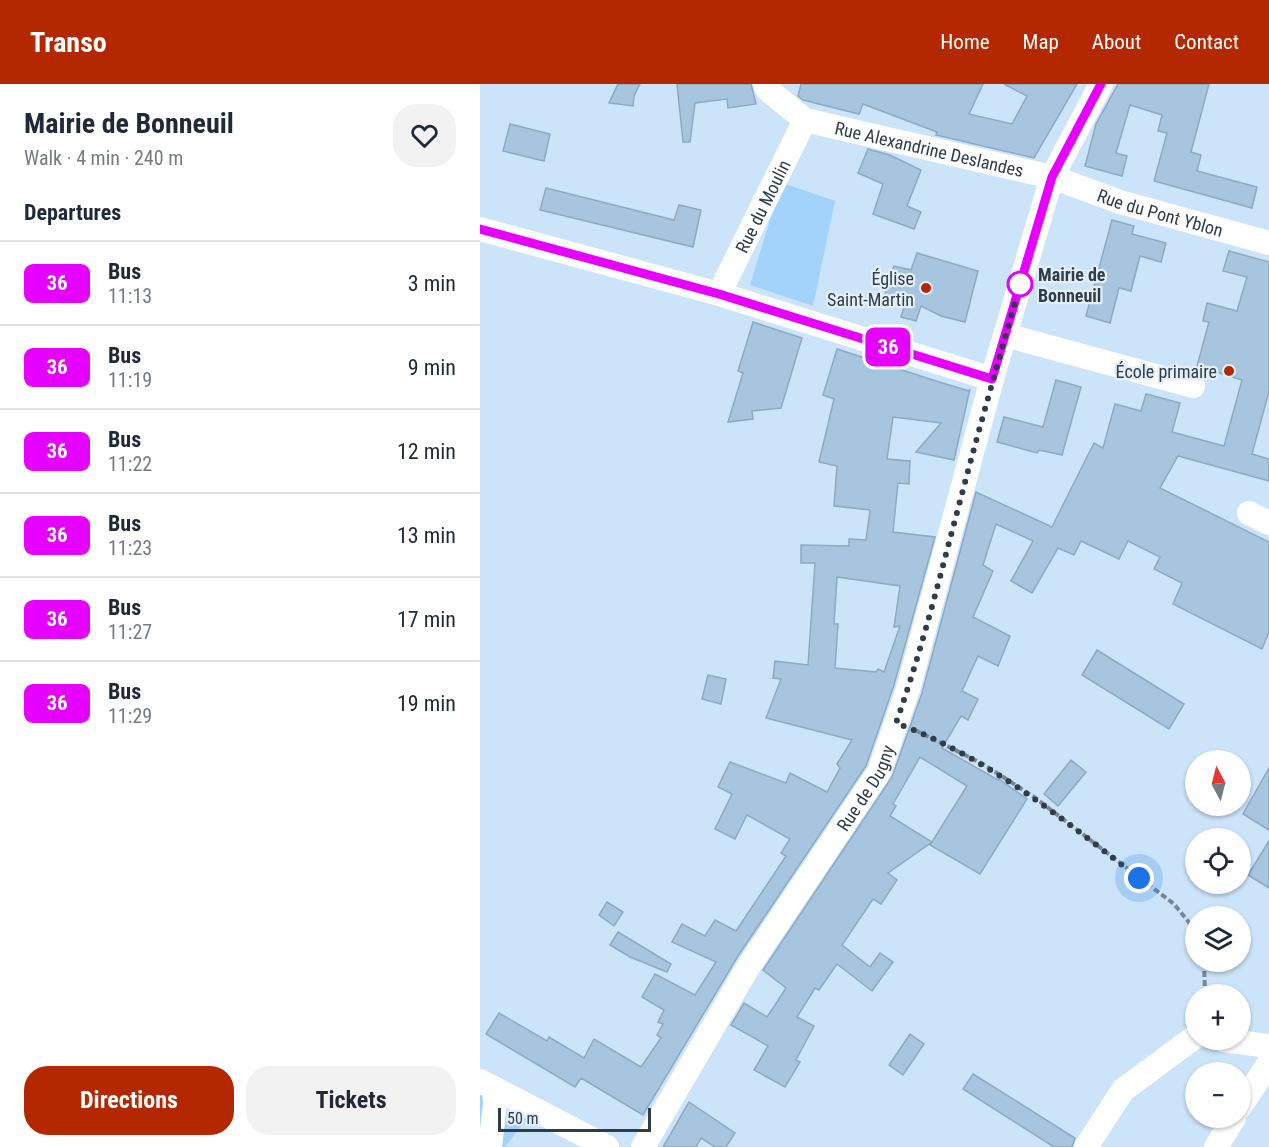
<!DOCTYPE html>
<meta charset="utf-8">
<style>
:root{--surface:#fff;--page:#f2f2f3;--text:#1f2937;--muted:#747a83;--line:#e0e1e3;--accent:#b32800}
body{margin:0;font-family:"Roboto Condensed",sans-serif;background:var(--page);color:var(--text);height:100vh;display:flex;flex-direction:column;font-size:22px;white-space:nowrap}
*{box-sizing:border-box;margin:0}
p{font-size:20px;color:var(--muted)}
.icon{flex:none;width:33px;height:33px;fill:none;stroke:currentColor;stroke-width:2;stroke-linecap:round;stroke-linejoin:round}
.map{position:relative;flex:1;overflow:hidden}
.panel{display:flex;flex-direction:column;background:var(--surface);width:480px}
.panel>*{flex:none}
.badge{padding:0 12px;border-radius:9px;font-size:21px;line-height:39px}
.needle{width:39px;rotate:353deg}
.buttons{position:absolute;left:705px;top:666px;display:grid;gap:12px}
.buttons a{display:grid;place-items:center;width:66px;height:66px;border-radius:50%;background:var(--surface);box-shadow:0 2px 4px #0004;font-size:30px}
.scale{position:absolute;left:18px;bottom:15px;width:153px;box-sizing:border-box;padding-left:6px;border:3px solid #303c47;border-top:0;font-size:16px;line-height:21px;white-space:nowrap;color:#303c47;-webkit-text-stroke:4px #e3f0fa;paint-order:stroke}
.you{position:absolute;width:30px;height:30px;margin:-15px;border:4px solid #fff;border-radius:50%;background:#1a73e8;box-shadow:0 0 0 9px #1a73e833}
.map>.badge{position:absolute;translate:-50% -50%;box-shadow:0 0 0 3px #fff}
h2{padding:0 24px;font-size:22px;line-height:54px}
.round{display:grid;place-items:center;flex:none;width:63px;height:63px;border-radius:24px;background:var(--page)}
.headline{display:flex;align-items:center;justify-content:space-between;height:102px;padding:0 24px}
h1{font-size:28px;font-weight:700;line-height:45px}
.button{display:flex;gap:12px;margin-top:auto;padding:12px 24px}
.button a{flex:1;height:69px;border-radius:24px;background:var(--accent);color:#fff;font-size:24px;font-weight:700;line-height:69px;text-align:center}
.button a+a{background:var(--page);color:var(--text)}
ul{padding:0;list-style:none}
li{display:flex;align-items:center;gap:18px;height:84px;padding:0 24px;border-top:2px solid var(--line)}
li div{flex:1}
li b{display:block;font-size:22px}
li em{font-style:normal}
li .badge{min-width:66px;font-weight:700;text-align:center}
header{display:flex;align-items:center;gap:36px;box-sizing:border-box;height:84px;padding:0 30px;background:var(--accent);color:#fff}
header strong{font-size:28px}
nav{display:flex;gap:33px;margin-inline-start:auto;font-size:21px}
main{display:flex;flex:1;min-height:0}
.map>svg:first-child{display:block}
.green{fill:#a3d2fa}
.building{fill:#a7c5df;stroke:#8caac3;stroke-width:1.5;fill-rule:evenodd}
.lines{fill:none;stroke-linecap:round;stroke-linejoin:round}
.path{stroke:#778898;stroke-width:4;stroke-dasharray:6 3;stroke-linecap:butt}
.minor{stroke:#fff;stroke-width:24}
.line-casing{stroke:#fff;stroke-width:14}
.line{stroke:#e600ff;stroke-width:9}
.walk{stroke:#303c47;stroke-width:6;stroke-dasharray:0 10.8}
.stop-dot{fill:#fff;stroke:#e600ff;stroke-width:3}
.poi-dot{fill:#b32800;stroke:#e3f0fa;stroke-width:2}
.labels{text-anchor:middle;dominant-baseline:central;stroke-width:4.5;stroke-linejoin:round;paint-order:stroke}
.street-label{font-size:18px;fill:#303c47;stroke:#e3f0fa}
.stop-label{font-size:18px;font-weight:bold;fill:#303c47;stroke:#e3f0fa;text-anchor:start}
.poi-label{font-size:18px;fill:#303c47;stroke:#e3f0fa;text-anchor:end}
</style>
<header>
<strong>Transo</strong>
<nav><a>Home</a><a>Map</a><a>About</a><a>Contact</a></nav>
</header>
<main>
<section class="panel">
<div class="headline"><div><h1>Mairie de Bonneuil</h1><p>Walk · 4 min · 240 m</p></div><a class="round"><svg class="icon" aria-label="heart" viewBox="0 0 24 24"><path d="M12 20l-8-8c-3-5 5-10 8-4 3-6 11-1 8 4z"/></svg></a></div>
<h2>Departures</h2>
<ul>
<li><span class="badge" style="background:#e600ff;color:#fff">36</span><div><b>Bus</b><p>11:13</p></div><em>3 min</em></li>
<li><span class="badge" style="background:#e600ff;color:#fff">36</span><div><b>Bus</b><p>11:19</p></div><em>9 min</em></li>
<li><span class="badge" style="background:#e600ff;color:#fff">36</span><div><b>Bus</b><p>11:22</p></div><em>12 min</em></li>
<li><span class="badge" style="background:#e600ff;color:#fff">36</span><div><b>Bus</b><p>11:23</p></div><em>13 min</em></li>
<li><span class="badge" style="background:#e600ff;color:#fff">36</span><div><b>Bus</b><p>11:27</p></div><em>17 min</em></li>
<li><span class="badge" style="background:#e600ff;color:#fff">36</span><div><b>Bus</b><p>11:29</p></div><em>19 min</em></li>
</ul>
<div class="button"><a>Directions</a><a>Tickets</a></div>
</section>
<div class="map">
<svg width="789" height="1063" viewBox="0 0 789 1063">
<rect width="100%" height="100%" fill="#cce4f9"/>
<g class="green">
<polygon points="303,99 355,117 333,222 270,201 300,103"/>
<polygon points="0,1009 48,1033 25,1063 0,1063"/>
</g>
<g class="building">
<polygon points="138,0 160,0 154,12 153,22 129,19"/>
<polygon points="197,0 271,0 276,20 248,24 247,15 215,19 210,58 203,58"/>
<polygon points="321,0 503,0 489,30 532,40 547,12 524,0 597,0 554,74 456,51 457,48 383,20 379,30 323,16 318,12"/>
<polygon points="638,0 729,0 711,68 721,71 717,87 777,103 772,124 674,97 687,49 678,47 682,31 650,21 636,69 647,72 642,92 605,82 616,40"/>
<polygon points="30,40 70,50 64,77 23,67"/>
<polygon points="388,65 410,71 441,86 427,122 441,128 434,145 393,130 403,100 378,89"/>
<polygon points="66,104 194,136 199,121 221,126 213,163 60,126"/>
<polygon points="632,136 654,142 652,150 686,159 681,178 660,172 651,207 639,204 630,239 606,232"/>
<polygon points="749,167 789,178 789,307 772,370 789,375 789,397 698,372 680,404 789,458 789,548 782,565 693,520 702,499 674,485 680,473 648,457 639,475 601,457 594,471 578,464 552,509 531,497 553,457 516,440 503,481 513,487 493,533 530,552 518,582 498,572 482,607 498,615 488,636 481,632 462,664 518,696 519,695 547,715 500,790 450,761 487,702 440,673 413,720 416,722 410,732 452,758 408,789 417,796 401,820 393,815 362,861 390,883 400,869 413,878 392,907 357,880 339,906 335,904 317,933 334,942 316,976 320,978 305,1003 274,986 288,962 251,941 264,919 287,933 295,921 306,904 283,886 412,693 442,609 496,408 572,443 614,359 623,364 635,320 661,327 666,310 700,319 692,348 744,362 762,296 717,282 729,238 723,237 727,219 757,227 767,193 743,187"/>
<polygon points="437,169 498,187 485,238 461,232 441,222 436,237 421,233 425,220 422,219 422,215 405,211 408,196 414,182 431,186"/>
<polygon points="273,238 322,254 301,324 272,327 273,335 248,338 263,289 258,287"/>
<path d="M357 265 456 297 489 307 490 305 474 376 436 368 461 339 413 333 407 375 430 377 429 400 418 399 413 448 455 453 414 601 386 682 258 872 163 1031 101 994 95 1003 6 950 19 929 67 957 69 953 104 974 114 955 161 983 181 954 177 951 183 940 178 938 184 926 162 913 175 890 215 911 236 878 192 858 202 840 225 852 235 836 256 847 306 772 301 769 310 755 267 731 255 755 235 745 252 710 238 703 250 678 306 699 310 689 347 708 360 684 357 680 372 656 286 634 301 595 293 594 295 577 328 581 335 479H321V461L369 462V455L386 456 390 426 354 422 357 382 339 378 354 315 343 311ZM357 493 420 502 414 543 420 542 404 588 398 585 396 588 355 584 358 540H354Z"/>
<polygon points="576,296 601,303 582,371 559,366 557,369 517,358 524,333 563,343"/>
<polygon points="617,566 704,620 689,645 602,591"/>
<polygon points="228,591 246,595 241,620 222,615"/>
<polygon points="591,676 606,688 578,722 564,710"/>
<polygon points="789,684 789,746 763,730"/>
<polygon points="789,757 789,804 768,791"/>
<polygon points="127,818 143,828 134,842 119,831"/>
<polygon points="138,848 191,880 187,888 150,873 130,861"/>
<polygon points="430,950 444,960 423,991 409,981"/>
<polygon points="493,990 595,1054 592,1063 574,1063 483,1005"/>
<polygon points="209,1018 255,1049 246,1063 235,1063 221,1054 216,1063 183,1063"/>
</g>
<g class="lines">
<g class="path">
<polyline points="435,646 503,680 554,713 694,820 716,847"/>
<polyline points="724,878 725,910"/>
</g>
<g class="minor">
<path id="s1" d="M285 0 287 5 325 36 572 93 640 118 789 159"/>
<polyline points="0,145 239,210 512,295"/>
<path id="s2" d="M239 210 325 36"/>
<polyline points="525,251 713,302"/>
<polyline points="769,429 789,439"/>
<polyline points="743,956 789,962"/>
<polyline points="0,997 127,1063"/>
<polyline points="760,1023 789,979"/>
<polyline points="10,1063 15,1020 14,1004"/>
<path id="s3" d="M163 1063 270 880 399 688 428 605 512 295 572 93 621 0"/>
<polyline points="606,1063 643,1006 716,952"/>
<polyline points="736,1063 754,1034"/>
</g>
</g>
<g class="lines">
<defs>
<polyline id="line" points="0,145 239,210 512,295 572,93 621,0"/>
</defs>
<use href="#line" class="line-casing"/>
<use href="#line" class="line"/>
<path class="walk" d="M540 200C521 269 501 337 483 406 462 484 443 563 416 639 509 674 581 734 659 794"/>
</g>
<circle class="stop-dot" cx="540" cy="200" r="12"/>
<g class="poi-dot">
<circle cx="446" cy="204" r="6"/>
<circle cx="749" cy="287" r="6"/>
</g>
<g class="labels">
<g class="street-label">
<text stroke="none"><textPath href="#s1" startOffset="182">Rue Alexandrine Deslandes</textPath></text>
<text stroke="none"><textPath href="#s2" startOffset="98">Rue du Moulin</textPath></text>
<text stroke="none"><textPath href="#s1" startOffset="422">Rue du Pont Yblon</textPath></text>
<text stroke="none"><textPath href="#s3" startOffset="423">Rue de Dugny</textPath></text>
</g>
<g class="stop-label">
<text x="558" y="190">Mairie de<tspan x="558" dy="21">Bonneuil</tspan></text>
</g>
<g class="poi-label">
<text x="434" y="194">Église<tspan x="434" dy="21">Saint-Martin</tspan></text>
<text x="737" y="287">École primaire</text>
</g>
</g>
</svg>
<div class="buttons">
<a><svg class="needle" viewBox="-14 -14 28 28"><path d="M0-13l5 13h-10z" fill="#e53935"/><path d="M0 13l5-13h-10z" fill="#747a83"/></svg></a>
<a><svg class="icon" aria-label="locate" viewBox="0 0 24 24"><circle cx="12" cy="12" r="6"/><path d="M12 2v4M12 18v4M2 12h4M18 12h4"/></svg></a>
<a><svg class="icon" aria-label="layers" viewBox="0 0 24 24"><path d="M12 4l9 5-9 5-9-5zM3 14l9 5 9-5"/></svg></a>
<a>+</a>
<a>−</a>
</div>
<div class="scale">50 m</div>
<div class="you" style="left:659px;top:794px"></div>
<b class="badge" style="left:408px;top:263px;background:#e600ff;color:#fff">36</b>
</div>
</main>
